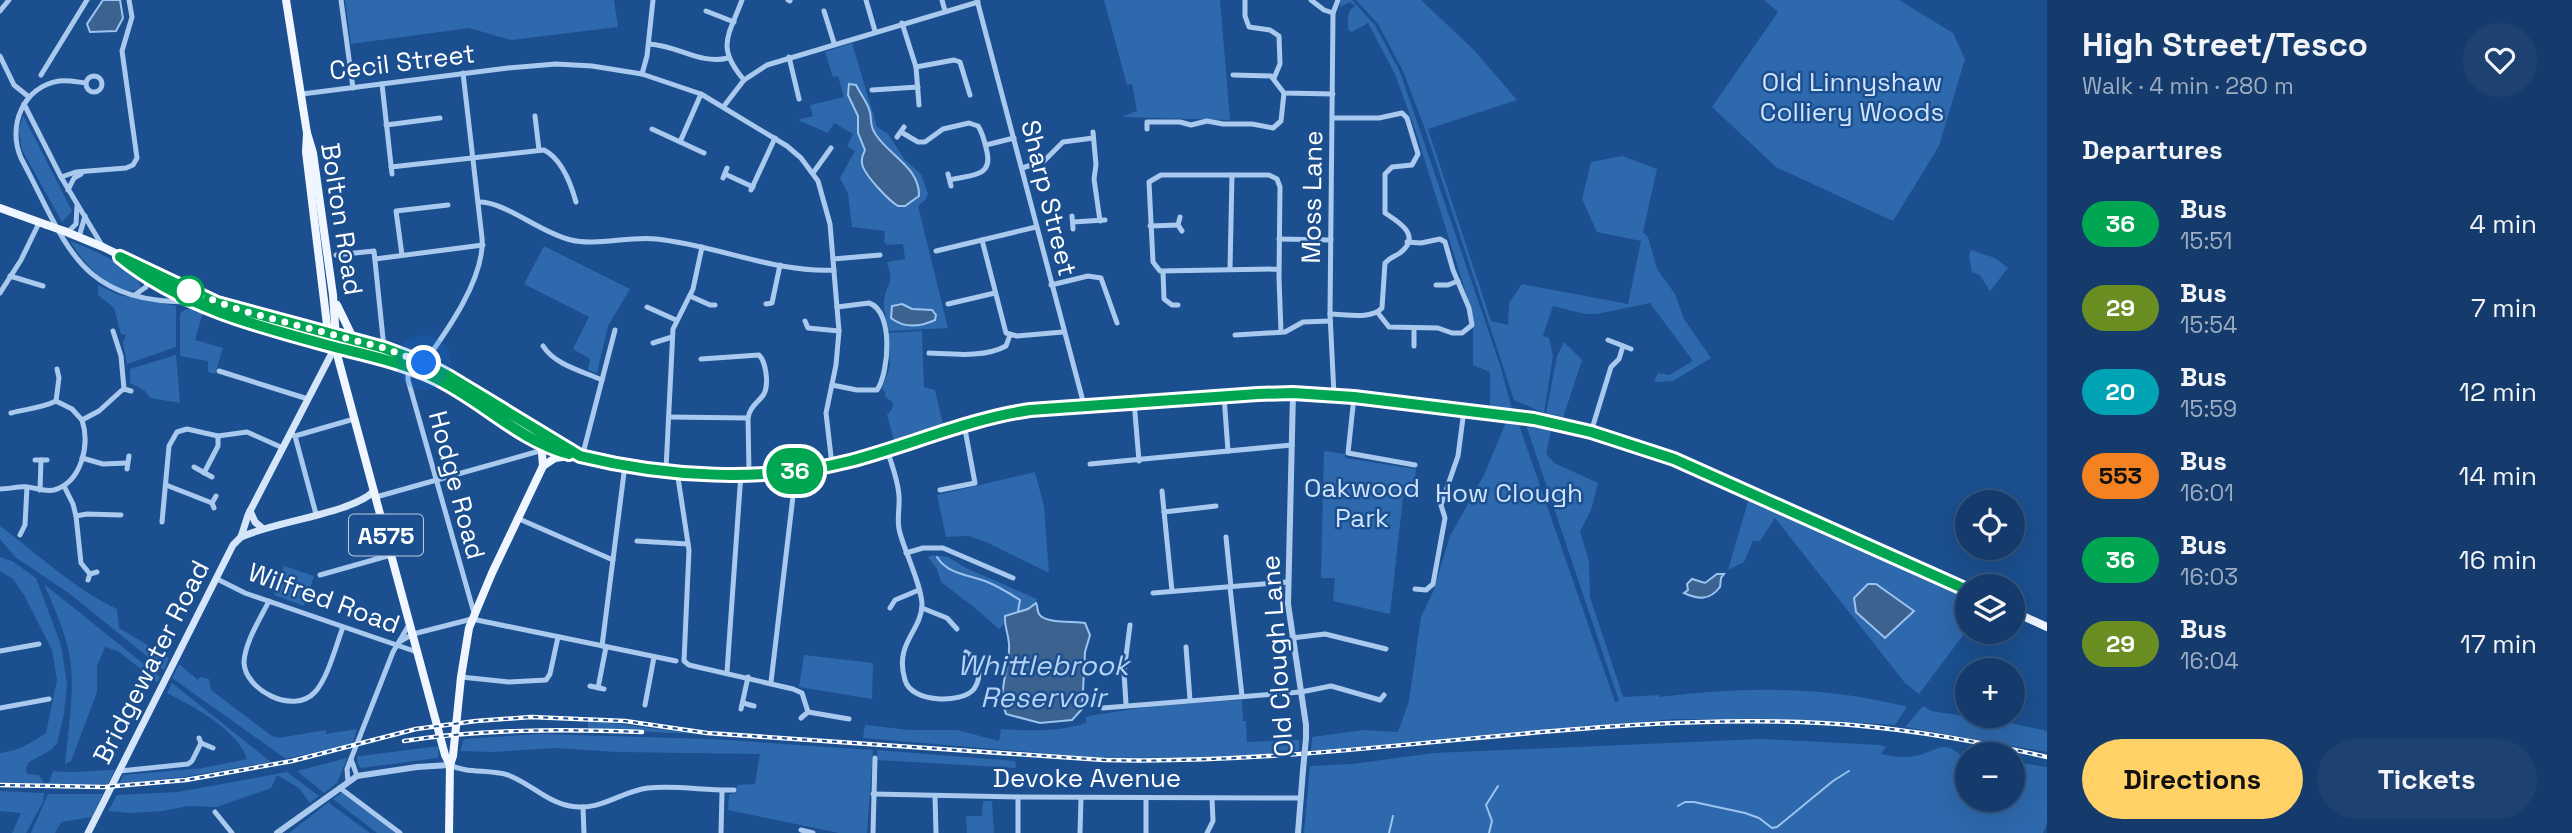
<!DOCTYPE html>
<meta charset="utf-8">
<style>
:root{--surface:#143b6b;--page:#1d4271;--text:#f1f3f6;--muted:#9dadc1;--line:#33557e;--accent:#ffd166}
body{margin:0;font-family:"Space Grotesk",sans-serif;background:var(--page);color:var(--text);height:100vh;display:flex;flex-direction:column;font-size:26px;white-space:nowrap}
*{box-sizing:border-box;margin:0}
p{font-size:23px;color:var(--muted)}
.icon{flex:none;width:38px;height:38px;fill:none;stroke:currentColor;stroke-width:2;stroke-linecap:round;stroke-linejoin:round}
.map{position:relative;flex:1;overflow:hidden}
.side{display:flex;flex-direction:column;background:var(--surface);width:525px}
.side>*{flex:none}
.badge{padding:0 14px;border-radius:23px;font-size:24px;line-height:46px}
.tools{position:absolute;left:1955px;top:490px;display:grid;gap:14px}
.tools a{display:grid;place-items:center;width:70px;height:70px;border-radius:50%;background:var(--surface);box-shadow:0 7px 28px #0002,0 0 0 2px var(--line);font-size:35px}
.you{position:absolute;width:35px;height:35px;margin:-18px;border:5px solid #fff;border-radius:50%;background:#1a73e8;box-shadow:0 0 0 10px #1a73e833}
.map>.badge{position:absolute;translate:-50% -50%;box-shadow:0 0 0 4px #fff}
h2{padding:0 35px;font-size:26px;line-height:63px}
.round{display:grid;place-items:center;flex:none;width:74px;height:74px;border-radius:37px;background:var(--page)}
.head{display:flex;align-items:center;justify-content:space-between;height:119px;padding:0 35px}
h1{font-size:33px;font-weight:700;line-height:52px}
.action{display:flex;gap:14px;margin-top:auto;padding:14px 35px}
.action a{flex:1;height:80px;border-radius:42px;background:var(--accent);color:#111;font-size:28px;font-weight:700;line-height:80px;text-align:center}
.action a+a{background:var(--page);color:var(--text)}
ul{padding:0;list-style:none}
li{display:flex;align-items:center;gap:21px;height:84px;padding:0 35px}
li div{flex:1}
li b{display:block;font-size:26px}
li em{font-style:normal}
li .badge{min-width:77px;font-weight:700;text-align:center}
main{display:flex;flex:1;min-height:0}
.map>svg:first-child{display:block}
.green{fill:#2e69ad;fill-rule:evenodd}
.water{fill:#3c6290;stroke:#9cc4f0;stroke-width:2}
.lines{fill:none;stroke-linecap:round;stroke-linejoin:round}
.stream{stroke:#9cc4f0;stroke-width:2}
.minor{stroke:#a9c9ee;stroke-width:5}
.tertiary{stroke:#a9c9ee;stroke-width:6}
.secondary{stroke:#d6e6fa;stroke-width:7}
.primary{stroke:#f0f6ff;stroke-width:8}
.rail-casing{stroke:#fff;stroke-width:4.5}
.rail{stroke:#1b4f8f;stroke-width:2;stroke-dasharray:5;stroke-linecap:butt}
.tertiary-bridge{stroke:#a9c9ee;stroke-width:6}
.primary-bridge{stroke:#f0f6ff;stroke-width:8}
.line-casing{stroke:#fff;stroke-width:16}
.line{stroke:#00a651;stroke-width:10}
.walk{stroke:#fff;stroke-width:7;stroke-dasharray:0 12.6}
.stop-dot{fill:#fff;stroke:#00a651;stroke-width:3.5}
.labels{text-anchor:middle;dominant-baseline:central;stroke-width:5;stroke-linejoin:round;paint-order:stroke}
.shield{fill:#1b4f8f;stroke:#bbcadd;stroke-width:2}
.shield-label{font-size:24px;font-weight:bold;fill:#fff}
.street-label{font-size:26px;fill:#fff;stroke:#1b4f8f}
.park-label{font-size:26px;fill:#cfe3fa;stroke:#1b4f8f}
.water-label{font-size:28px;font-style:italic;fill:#b5d3f5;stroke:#1b4f8f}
</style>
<main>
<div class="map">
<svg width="2047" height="833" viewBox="0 0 2047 833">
<rect width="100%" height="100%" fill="#1b4f8f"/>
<g class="green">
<polygon points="345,0 614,0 618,27 511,40 469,28 351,44"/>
<polygon points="1104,0 1220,0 1230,120 1121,117 1137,111 1132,84 1127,85"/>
<path d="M1341 0H1352L1375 25 1400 72 1500 365 1512 409 1490 406V372L1473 365V316L1416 132 1395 74 1368 23 1352 32 1348 30C1348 21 1346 11 1355 6L1350 2 1340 7Z"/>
<polygon points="1356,0 1421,0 1474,50 1517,100 1428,129 1491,321 1508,325 1509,303 1522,284 1628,304 1641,241 1597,232 1582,199 1591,162 1622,156 1657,169 1643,232 1648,237 1657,269 1675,294 1684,319 1711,358 1673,381 1654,382 1658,373 1669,375 1693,361 1650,303 1597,314 1585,314 1553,306 1543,336 1549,338 1553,356 1544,413 1514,400 1425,129 1403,71 1378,24"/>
<polygon points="1764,0 1899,0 1953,33 1965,59 1939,146 1893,221 1776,167 1712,107 1778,12"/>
<path d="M852 43 877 127 888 134 905 160 921 174 928 194 925 200 918 206 948 328 889 331C887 322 883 311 884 301 886 282 895 287 887 262L905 259 903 244 887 245 884 242 885 231 852 227 848 194 840 178 855 151 847 146 853 134 834 123 828 133 798 120 813 116 810 105 844 97 838 76 833 77 825 52ZM848 95 877 137 914 174 918 184 919 196 862 157 865 150 858 133V116Z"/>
<polygon points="23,115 72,211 62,222 22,150 19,130"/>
<path d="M70 241C89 248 137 268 141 288 115 301 81 260 70 241Z"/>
<polygon points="544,246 630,289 608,326 597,373 588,370 590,359 573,349 589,317 524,284"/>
<polygon points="1971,250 1995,258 2008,268 1990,291 1980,275 1972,272 1969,255"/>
<polygon points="98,285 119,295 176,306 176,347 127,364 123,343 126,335 121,334 114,308 98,295"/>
<polygon points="191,308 203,312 195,340 223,348 215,374 208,372 208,361 180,356 180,314 184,310"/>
<polygon points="922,331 924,387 935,390 943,424 894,440 887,415 892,409 893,403 884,396 886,393 882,389 890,366 888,333"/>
<polygon points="1564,342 1582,360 1563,418 1546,414 1557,356"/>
<polygon points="176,355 180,403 150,398 145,391 130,383 130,369"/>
<path d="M1506 422 1519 425 1615 702 1619 701 1526 425 1551 431 1546 454 1554 463 1598 483 1591 510 1580 532 1589 561 1590 597 1623 697 1658 695 1659 697C1743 687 1825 685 1907 707L1895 725 1813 720 1675 719 1311 751 1312 737 1364 730 1398 732 1409 701 1421 617 1433 592 1450 536 1484 475Z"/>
<polygon points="1324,451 1345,454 1345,458 1416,469 1414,497 1403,497 1390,614 1333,601 1335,578 1321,578"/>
<polygon points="1035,472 1044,506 1049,573 986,542 968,536 946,537 937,495"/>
<polygon points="1749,498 1967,598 1967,630 1919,694 1905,683 1775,518 1760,541 1753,541 1744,562 1728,570"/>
<path d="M0 526C38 554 74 589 117 609L119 628 169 658 164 670 70 594 15 557 0 539Z"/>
<path d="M933 555 948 557 966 568 1037 599C1031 611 1017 611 1006 616L1005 623 999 629 975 608 941 582 937 569 928 557Z"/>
<path d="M0 557 12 561 36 578 61 645 67 684 64 714 57 743 51 750 29 762 26 768 27 774 39 775 44 783H49L53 771C73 774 94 770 115 770L108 784 50 786 0 783V753C18 751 31 743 46 733L57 680 52 650 24 595 13 579 0 571Z"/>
<polygon points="284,566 314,576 304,606 274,595"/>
<path d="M44 584 160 677 157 682 118 651 105 647 97 666V692L71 761 65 764C68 732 74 698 71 666 68 637 55 610 44 584Z"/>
<polygon points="804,655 873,663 872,699 799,687"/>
<polygon points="179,664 198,680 200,677 209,679 211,690 272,736 278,738 326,730 326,734 357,729 353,743 286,759 172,678"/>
<path d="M172 683 271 762 184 777 119 784 123 775 203 768 247 759C238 730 193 706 167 693Z"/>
<path d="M1242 700 1243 721H1246L1247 742 1299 740V751L1229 757 1103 758 863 738 865 725 910 730H957L999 741 1001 729C1031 731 1058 732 1086 723V717L1094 715 1154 706Z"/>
<polygon points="1923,706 1931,711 2006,722 2047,731 2047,752 1905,727"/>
<polygon points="588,720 695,734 588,729"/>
<polygon points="539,734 712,739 873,750 867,833 839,833 728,810 729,795 736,792 737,785 755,784 760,754 617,752 555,748 493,752 460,751 464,739"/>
<path d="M1761 739 1880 745 1886 747 1881 754C1897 758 1911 758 1926 753 1931 751 1937 748 1942 747 1953 745 1957 756 1967 757V800H2012L2013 762 2047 767V824L2043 833H1304L1310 766 1352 764 1434 753Z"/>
<polygon points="439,746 438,758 361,768 358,765 357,756 361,756"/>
<polygon points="877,750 1015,761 1016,768 877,760"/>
<polygon points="347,758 337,783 324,793 297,771"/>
<polygon points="287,772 319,796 310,803 299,788 277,775 271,788 217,807 188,806 163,811 130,813 108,811 117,795 178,792"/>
<polygon points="0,791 44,793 43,802 26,833 12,833 21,813 0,811"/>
<polygon points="343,792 396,833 377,833 333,799"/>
<polygon points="48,794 103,794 92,817 61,822 55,833 31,833"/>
<polygon points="983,801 992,801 994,833 967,833 966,816 982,816"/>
<polygon points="329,802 329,803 370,833 289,833"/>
</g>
<g class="water">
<polygon points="103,0 120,0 123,18 116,31 90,32 87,24"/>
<path d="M849 84 856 85C860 93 866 101 869 109 873 119 868 124 876 135 890 156 920 168 919 196L905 206H898C888 200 867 177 863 167 860 160 863 155 865 150L858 133V116L848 95Z"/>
<path d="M902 304 912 309 932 310 936 315 935 320C920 327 905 329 891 318L892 306Z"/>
<path d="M1717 574H1724L1721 578 1720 587C1710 600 1699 600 1684 593L1688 590 1687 584 1692 579 1705 583Z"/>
<polygon points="1868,584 1876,584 1914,611 1885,638 1856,612 1854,598"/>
<path d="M1036 603C1038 607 1037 611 1039 614 1045 624 1074 621 1085 623L1090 635 1085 652 1082 709 1072 720 1040 723 1006 714C997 690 1009 672 1009 649 1010 637 1004 627 1005 616L1028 609Z"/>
</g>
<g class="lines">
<g class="stream">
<path d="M937 557C947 574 969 575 985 581 998 586 1009 593 1020 600L1018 611"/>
<polyline points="1678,806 1685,802 1694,802 1745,813 1759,818 1772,828 1777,827 1833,781 1849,771"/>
<polyline points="1389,833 1393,816"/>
<polyline points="1489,833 1492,821 1486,805 1498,786"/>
</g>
<g class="minor">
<polyline points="341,0 353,88"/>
<path d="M742 0C728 37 716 47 744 80"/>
<polyline points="788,0 790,1"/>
<polyline points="866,0 875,31"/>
<polyline points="942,0 945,11"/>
<polyline points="977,0 1084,405"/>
<polyline points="1245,0 1245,16 1249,27 1270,30 1279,36 1280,64 1274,78"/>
<polyline points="1311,0 1324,10 1333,13"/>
<polyline points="0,11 9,0"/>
<polyline points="706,11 734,22"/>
<polyline points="824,11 834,43"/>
<polyline points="902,23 916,67 919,105"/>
<path d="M649 44C677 45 700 65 728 58"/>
<polyline points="0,56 14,85 29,97"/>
<polyline points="789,57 799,99"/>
<polyline points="916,67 954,60 960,62 970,95"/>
<polyline points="642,74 647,56 653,0"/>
<polyline points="41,75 87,0"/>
<polyline points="1233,75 1271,76 1284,93 1333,94"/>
<circle cx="94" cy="84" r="8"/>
<path d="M86 83C77 82 68 80 59 81 23 87 7 126 21 158 68 246 77 303 193 302"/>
<polyline points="382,84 392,174"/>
<polyline points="872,90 918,87"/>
<polyline points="302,94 508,68 556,64 592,66 642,74 701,94 787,146 801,158 818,181 830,224 839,331 836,365 826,413 832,465"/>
<polyline points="24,104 61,177 103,247"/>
<polyline points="724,106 744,80 767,65 978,2"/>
<polyline points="535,116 539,150"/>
<polyline points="386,125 440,118"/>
<polyline points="652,129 704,153"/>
<polyline points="1147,129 1147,122 1180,122 1191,125 1207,121 1223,124 1252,124 1273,128 1281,121 1284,93"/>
<path d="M901 132 918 142H925L943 129 969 123 978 126C983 133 985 143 987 152 993 178 968 175 950 180"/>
<polyline points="1093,132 1096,165 1094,179 1100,221"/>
<polyline points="897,137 904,127"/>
<polyline points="680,142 701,94"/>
<polyline points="986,145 1014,138"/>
<path d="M391 167 544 150C562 159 571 184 576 202"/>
<polyline points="1022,168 1044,161 1063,142 1093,138"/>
<polyline points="813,173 831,148"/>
<polyline points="725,174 753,187"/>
<polyline points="948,174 951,186"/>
<polyline points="61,177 76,172 126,168 133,165 137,158 122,51 132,17 129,0"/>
<polyline points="723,178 727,168"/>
<polyline points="68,190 74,178 81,174"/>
<polyline points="751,190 775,138"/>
<path d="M478 202C505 201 540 233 571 240 596 246 629 236 656 239 716 245 774 273 834 270"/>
<polyline points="1072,216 1073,229"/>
<polyline points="1180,217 1178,225 1182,231"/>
<polyline points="1073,222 1105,220"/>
<polyline points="1150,226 1178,225"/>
<polyline points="64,231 70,230 76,224 77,206"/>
<polyline points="79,237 85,216"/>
<polyline points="1279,239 1331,240"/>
<polyline points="982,240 1006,333 1017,336 1063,332"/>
<polyline points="936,251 1036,227"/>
<polyline points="336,255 374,251 384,348"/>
<polyline points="402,255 396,211 448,205"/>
<polyline points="375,259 483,245"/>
<polyline points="833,259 880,255"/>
<polyline points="1230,269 1232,175"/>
<polyline points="1279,269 1160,271 1153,262 1149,182 1161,175 1269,175 1277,179 1280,187 1279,278 1281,332"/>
<polyline points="1163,272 1164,299 1172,305 1178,305"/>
<polyline points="10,276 43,286"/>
<polyline points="1051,285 1088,276 1101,278 1117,323"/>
<polyline points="1436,285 1448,285 1458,281"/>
<polyline points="0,293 21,260 39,223"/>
<polyline points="136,294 146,287 148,277"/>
<polyline points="690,296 710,305 715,305"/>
<polyline points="766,304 772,303 780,265"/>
<polyline points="948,304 995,293"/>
<polyline points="647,307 676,320"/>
<polyline points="1378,313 1389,327 1438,328 1452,333 1462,333 1472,325 1469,308 1453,270 1445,242 1440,239 1421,243 1407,242"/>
<path d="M1330 314C1346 314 1371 320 1382 308L1385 263C1390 257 1394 257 1400 253 1423 235 1397 221 1385 213V174L1392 167 1412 165 1418 154 1407 118 1402 113 1379 118H1333"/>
<polyline points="805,321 808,328 839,331"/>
<polyline points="113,331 121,356 124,389"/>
<polyline points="1235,335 1285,332 1303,322 1330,321"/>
<polyline points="1608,340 1631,349"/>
<polyline points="653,343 672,337"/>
<path d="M543 346C555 365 582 371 602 380"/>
<polyline points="1414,346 1414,328"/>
<path d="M929 353C953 354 984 358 1006 346L1010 335"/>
<path d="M424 363C447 331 485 278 482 238L463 73"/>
<polyline points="408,367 408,380 474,613"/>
<polyline points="219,371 308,399"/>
<path d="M832 385 857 390H877C889 373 894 311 869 303L837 307"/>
<polyline points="1334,395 1330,314 1333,13 1338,0"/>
<polyline points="1224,396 1228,451"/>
<polyline points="1354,397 1348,453 1415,465"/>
<polyline points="56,401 59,378 57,369"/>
<polyline points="1134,401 1139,461"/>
<path d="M669 417 748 418C750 406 758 403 764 394 769 384 766 362 759 355L701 359"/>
<polyline points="748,418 749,473"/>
<polyline points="82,420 99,411 121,391 124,389 131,391"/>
<polyline points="1591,432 1611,367 1619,359 1623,346"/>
<polyline points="290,433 295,436 316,514"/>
<polyline points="295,436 354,419"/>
<path d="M887 450C892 465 898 480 899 496 900 509 896 521 900 533 905 552 922 587 922 605 921 632 894 643 905 680 911 703 962 704 974 689 981 679 980 669 975 658L966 652"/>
<polyline points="582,457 615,330"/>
<polyline points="82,458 103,464 127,463"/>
<polyline points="35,460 47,460"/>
<polyline points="1090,464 1292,445"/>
<polyline points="194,467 212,477"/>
<polyline points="127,469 129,456"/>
<polyline points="666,469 673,329 693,289 702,247"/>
<polyline points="677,471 689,550 684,661 689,665 793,689 802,693 808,712"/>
<polyline points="204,473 218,446 218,436"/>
<polyline points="166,485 212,503"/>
<polyline points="64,486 73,504 76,516 81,563 90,574"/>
<path d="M0 489C9 489 19 486 27 487 37 488 45 492 54 490 82 482 90 444 82 420L72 409 56 401C42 408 26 409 11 413"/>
<polyline points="40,490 41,460"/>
<polyline points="940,490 975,483 964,424"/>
<polyline points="1162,491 1172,591"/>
<polyline points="376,497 543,450"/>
<polyline points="214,508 212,503 216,496"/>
<polyline points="1164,512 1216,506"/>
<polyline points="76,516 87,514 121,515"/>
<polyline points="517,518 613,560"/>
<polyline points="162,522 169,446 177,432 187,429 218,436 247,432 283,448"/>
<polyline points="20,535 25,525 27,487"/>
<polyline points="1226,537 1231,587"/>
<polyline points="637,541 688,544"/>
<polyline points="906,553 923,548 943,548 1013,578"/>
<polyline points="320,575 391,555"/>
<polyline points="217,579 245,593 417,652"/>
<polyline points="88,580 90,574 97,572"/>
<polyline points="1230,587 1242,696"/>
<polyline points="1415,589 1426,590 1433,584 1445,518 1441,505 1458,456 1464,410"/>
<polyline points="1153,593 1287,582"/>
<path d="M269 601C260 619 245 642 244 662 244 689 293 716 315 692 328 678 336 645 343 627"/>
<polyline points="890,608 895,600 919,590"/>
<polyline points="922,608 947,618 957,629"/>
<polyline points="1292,638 1325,634 1386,649"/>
<polyline points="399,642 413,634 472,619 676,661"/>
<polyline points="602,646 625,465"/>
<polyline points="1186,647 1190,700"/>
<polyline points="0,651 39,644"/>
<polyline points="727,672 741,473"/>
<polyline points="461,677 509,682 546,680 550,674 558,637"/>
<polyline points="771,682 796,471"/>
<polyline points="590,686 604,689"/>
<polyline points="598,688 606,647"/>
<polyline points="743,703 754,706"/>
<polyline points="1126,704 1124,672 1130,625"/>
<polyline points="645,705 654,657"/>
<polyline points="0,708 49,699"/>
<polyline points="1103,708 1301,692 1331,686 1380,700 1384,695"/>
<polyline points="741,709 748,677"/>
<polyline points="801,718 808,712 849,719"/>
<polyline points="199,738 201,743 213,748"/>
<polyline points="351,759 357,776"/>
<path d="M450 765C467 774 489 769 508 775 530 783 547 802 570 806 600 812 621 791 648 788 677 785 707 791 734 790"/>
<polyline points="120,771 188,764 192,761 201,743"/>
<polyline points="348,782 347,769 393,652 410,623"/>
<polyline points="340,788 400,833"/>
<polyline points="873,794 1018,797 1301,798"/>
<polyline points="935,796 936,833"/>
<polyline points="583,807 584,833"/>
<polyline points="215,812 232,833"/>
<polyline points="801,830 813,833"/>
<polyline points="721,833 722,792"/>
<polyline points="873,833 875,758"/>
<polyline points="1018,833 1018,797"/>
<polyline points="1080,833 1081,798"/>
<polyline points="1146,833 1146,798"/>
<polyline points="1207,833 1213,821 1212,798"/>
</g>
<g class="tertiary">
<polyline points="1293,393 1288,604 1306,725 1306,738"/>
<polyline points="277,833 357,776 417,767 450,765"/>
<polyline points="1298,833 1303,770"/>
</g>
<g class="secondary">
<polyline points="250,511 255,522 263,529"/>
<path d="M241 537C273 522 353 513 374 491"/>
<polyline points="88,833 233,545 241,537 248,515 335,347"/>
</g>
<g class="primary">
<polyline points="286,0 307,133 313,153 333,295 336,339"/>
<polyline points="307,133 306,152 328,333 335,347 445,755 450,765"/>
<polyline points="0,208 47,225"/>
<polyline points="64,231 103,247 217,303 384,348 424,363 450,377 577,454"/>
<polyline points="120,257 151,279 208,308 265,327 397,362 452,387 542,445 600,461 701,473 796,471 849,461 993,416 1030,410 1258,394 1293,393 1354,397 1533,419 1591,432 1674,459 1967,590"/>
<polyline points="337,305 354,340"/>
<polyline points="543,466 555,458 570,456"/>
<polyline points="2012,611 2047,627"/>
<polyline points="449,833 450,765 453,756 461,677 469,628 492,573 543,466 541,441"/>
</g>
<defs>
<g id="rail">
<path d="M404 741C482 729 563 729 642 732"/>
<path d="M0 785 104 787 186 780 292 761 416 729 476 721 531 717 625 721 707 733 1104 760C1344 766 1582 711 1822 723 1898 727 1973 740 2047 757"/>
</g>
</defs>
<use href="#rail" class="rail-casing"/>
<use href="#rail" class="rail"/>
<polyline class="tertiary-bridge" points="1303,770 1306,738"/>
<polyline class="primary-bridge" points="47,225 64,231"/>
</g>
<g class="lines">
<defs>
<path id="line" d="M569 454C517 440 480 398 431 376 400 362 367 355 335 347 260 327 181 307 120 257L217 303 384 348 424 363 450 377 580 456C665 477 764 483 850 461 911 445 968 419 1030 410L1258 394 1293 393 1354 397 1534 419 1591 432 1674 459 1967 590"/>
</defs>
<use href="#line" class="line-casing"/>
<use href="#line" class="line"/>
<polyline class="walk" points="189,291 243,311 384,348 424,363"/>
</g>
<circle class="stop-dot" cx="189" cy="291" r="14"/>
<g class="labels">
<rect class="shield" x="349" y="514.5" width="74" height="41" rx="5"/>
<g class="shield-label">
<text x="386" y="535">A575</text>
</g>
<g class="street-label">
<text transform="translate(402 62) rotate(-7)">Cecil Street</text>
<text transform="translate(1312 197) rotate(-89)">Moss Lane</text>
<text transform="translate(1049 198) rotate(76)">Sharp Street</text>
<text transform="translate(342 219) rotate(81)">Bolton Road</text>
<text transform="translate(457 485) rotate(75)">Hodge Road</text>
<text transform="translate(324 598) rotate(20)">Wilfred Road</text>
<text transform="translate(1277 656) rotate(-94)">Old Clough Lane</text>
<text transform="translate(151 662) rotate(-63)">Bridgewater Road</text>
<text x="1087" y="778">Devoke Avenue</text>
</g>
<g class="park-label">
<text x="1852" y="82">Old Linnyshaw<tspan x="1852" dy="30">Colliery Woods</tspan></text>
<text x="1362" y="488">Oakwood<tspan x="1362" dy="30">Park</tspan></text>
<text x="1509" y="493">How Clough</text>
</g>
<g class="water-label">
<text x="1043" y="665">Whittlebrook<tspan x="1043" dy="32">Reservoir</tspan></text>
</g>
</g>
</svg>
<div class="tools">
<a><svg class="icon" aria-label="locate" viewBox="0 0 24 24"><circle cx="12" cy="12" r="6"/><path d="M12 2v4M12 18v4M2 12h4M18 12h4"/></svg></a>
<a><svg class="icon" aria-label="layers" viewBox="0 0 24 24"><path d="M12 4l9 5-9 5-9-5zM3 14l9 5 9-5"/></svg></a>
<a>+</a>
<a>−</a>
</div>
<div class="you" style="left:424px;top:363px"></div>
<b class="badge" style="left:795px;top:471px;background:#00a651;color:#fff">36</b>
</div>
<section class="side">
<div class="head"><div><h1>High Street/Tesco</h1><p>Walk · 4 min · 280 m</p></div><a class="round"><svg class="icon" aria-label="heart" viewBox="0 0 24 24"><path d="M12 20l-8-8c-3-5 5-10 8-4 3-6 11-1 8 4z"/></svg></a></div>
<h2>Departures</h2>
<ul>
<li><span class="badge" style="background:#00a651;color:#fff">36</span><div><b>Bus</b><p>15:51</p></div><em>4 min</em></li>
<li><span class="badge" style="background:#6b8e23;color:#fff">29</span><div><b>Bus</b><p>15:54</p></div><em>7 min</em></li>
<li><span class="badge" style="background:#00a3b4;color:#fff">20</span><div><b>Bus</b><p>15:59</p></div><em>12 min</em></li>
<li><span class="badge" style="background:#f58220;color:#111">553</span><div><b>Bus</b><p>16:01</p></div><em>14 min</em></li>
<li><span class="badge" style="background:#00a651;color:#fff">36</span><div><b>Bus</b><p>16:03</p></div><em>16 min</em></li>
<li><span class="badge" style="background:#6b8e23;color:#fff">29</span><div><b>Bus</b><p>16:04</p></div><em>17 min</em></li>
</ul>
<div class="action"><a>Directions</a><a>Tickets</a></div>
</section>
</main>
